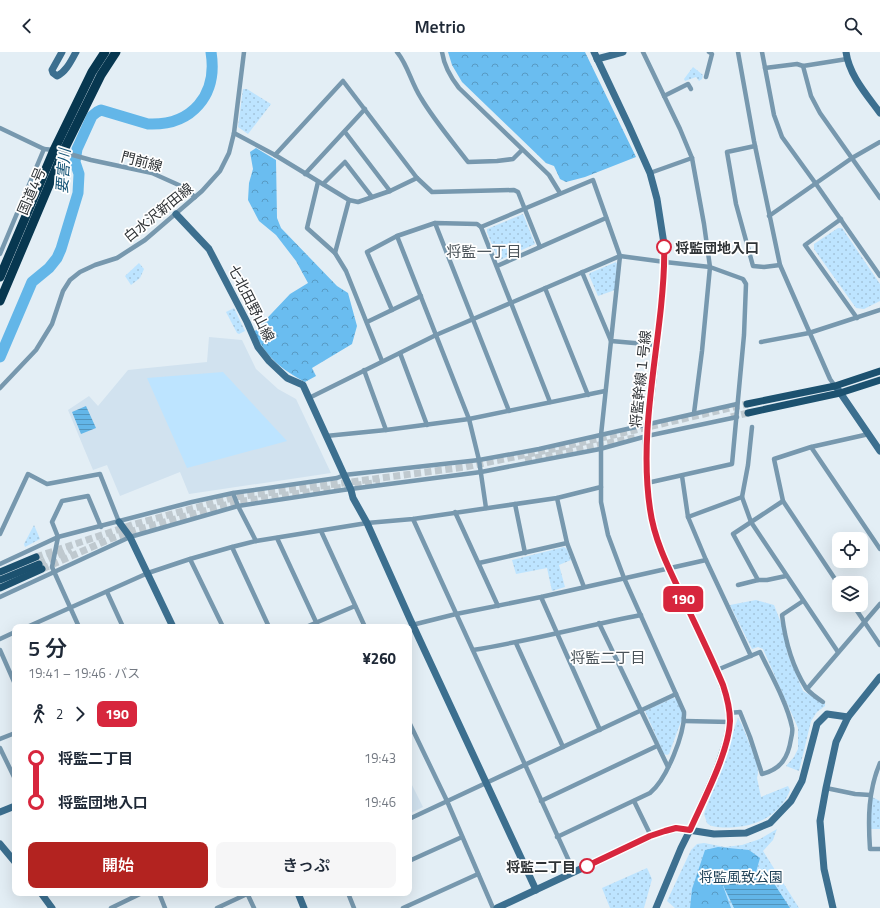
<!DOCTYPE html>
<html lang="ja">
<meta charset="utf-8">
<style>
:root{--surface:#fff;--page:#f6f6f7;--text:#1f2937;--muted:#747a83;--accent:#b32320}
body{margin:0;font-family:"Titillium Web","Noto Sans JP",sans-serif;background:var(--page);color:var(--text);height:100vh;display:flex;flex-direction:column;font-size:15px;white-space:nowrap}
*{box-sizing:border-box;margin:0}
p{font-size:13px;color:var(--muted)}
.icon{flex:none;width:22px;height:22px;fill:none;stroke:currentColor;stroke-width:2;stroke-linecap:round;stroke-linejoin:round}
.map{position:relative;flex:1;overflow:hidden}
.side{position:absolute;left:12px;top:572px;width:400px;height:272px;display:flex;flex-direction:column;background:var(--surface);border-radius:8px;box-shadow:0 4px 16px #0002}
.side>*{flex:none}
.badge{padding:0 8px;border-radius:6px;font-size:14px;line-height:26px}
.buttons{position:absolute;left:832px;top:480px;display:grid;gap:8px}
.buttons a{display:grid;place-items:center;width:36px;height:36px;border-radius:8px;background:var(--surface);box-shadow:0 4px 16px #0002;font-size:20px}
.map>.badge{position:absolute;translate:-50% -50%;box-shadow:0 0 0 2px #fff}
.legs{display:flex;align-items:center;gap:6px;height:44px;padding:0 16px;font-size:13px}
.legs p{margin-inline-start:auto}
.headline{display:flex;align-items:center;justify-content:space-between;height:68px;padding:0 16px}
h1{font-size:22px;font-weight:600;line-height:30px}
.action{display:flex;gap:8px;margin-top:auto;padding:8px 16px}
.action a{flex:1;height:46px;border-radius:8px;background:var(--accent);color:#fff;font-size:16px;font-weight:600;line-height:46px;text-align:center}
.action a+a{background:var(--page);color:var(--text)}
ul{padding:0 16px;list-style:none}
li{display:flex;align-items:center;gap:14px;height:44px;font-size:15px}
li i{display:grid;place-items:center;width:6px;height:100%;margin:0 5px;background:currentColor}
li i::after{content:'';width:10px;height:10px;margin:-5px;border:3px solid;border-radius:50%;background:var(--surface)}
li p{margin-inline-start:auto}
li:first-child i{background:linear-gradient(#0000 50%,currentColor 0)}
li:last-child i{background:linear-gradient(currentColor 50%,#0000 0)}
header{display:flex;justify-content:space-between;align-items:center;height:52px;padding:0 16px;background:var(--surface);font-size:18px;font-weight:600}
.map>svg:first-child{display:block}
.built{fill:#d1e2ef}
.grass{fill:url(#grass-dots)}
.forest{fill:url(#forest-crowns)}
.pitch{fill:#bde4ff}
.water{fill:url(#water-rules)}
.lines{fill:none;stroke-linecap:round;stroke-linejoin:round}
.river{stroke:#63b6e8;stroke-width:11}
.primary-tunnel{stroke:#bfc9cf;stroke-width:7;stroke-dasharray:7 3.5;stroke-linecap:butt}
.street{stroke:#7798ae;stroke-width:4.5}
.secondary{stroke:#3c6f8f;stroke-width:7}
.primary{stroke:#1c516f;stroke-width:7}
.highway{stroke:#073750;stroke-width:9}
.line-1-casing{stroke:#fff;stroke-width:9}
.line-1{stroke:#d7263d;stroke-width:6}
.stop-1-dot{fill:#fff;stroke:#d7263d;stroke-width:2}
.labels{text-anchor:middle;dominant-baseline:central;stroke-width:3.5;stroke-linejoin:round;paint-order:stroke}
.street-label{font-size:14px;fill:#2f3336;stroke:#fff}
.stop-label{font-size:14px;font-weight:bold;fill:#2f3336;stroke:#fff;text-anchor:start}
.park-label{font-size:14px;fill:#1e4157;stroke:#fff}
.water-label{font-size:15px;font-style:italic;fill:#165577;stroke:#fff}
.neighbourhood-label{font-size:15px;fill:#495258;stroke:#fff}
</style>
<header><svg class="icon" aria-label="back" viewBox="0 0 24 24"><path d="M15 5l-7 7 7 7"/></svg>Metrio<svg class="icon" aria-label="search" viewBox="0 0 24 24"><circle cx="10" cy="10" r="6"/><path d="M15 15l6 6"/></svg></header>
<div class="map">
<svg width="880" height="856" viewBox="0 0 880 856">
<defs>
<pattern id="grass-dots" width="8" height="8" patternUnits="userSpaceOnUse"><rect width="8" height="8" fill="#bde4ff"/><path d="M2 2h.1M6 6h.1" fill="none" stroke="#a3c4db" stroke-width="1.8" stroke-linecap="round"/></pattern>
<pattern id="forest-crowns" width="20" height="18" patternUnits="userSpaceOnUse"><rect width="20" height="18" fill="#6abdf0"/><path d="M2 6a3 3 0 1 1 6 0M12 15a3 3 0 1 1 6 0" fill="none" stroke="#589ac3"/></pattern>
<pattern id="water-rules" width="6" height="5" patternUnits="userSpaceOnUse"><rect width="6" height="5" fill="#63b6e8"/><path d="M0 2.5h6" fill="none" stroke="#5295bd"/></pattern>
</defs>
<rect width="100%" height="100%" fill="#e3eef5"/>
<g class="built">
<polygon points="209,285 242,288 256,317 278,337 296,347 331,421 189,442 180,420 120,444 107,413 93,418 68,358 89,344 98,354 128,318 207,310"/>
<polygon points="409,727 423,755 409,762"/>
</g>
<g class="grass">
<polygon points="693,15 703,23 702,27 699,29 696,25 685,29 684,27"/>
<polygon points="243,37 247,37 271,52 248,82 238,75"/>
<polygon points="523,162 535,192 500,208 498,207 487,180 487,177"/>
<polygon points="838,176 842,176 880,232 880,249 864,257 856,256 814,197 814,192"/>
<polygon points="616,210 617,212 615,238 598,244 589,223 590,221"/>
<polygon points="139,211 144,217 140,226 131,233 125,224"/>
<polygon points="234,256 245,279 239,282 237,281 226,260"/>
<polygon points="34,473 40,487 25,495 24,492"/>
<polygon points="564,495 567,497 571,508 559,513 565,535 552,539 547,516 516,522 512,508"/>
<polygon points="756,548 774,553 781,571 788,603 803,639 825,652 825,654 817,660 811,669 799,719 786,714 794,705 798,697 798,676 763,597 758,595 752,597 730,553"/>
<polygon points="673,646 677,647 682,658 683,664 669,702 667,703 664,702 645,659"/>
<path d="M738 666 742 673 757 711 758 721 757 726 761 745 788 734 790 738C785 753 771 766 755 771 746 775 714 779 707 771 706 768 705 765 704 762Z"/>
<polygon points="872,745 880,749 880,777 870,777"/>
<polygon points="777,777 773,788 763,799 799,856 675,856 667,849 691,798 697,792 704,791 725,795 742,793 760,787"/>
<polygon points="647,816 652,827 644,856 610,856 602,836"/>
</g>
<g class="forest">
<polygon points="448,0 585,0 636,105 585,125 566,130 560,127 554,114 546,111 462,30 452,13"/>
<path d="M256 96 276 108 277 166 281 176 337 234 348 241 357 274 352 292 312 316 316 324 305 330C280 316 267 306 254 280L290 242 308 231 296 209 276 183 259 169 248 148 249 131 253 117 250 100Z"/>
<polygon points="718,795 749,798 760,806 756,820 741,829 727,822 719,823 731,856 690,856 692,837 705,798"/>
</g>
<polygon class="pitch" points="223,320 287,389 187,416 147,326"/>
<g class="water">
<polygon points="86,354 96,376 81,382 72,360"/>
<polygon points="764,816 790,856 734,856 721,829 723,825 742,833 753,829"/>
</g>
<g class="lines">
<path class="river" d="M0 305 32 230 49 216 57 206 61 197 78 141 79 122 75 110 77 97 92 64 97 60 101 58 148 72C192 74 218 43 211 0"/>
<g class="primary-tunnel">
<polyline points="731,365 748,361"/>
<polyline points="525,408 638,385"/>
<polyline points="36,505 135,472 236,445 465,415 558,396 747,352"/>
<polyline points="39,512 71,497"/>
<polyline points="42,517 110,487 136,478 236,450 380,430"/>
</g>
<g class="street">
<path d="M397 0C408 13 411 31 421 46 434 68 452 89 468 110L497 109 513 107 522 98"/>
<path d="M442 0C444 13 451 26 459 36L549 123 560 141"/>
<polyline points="643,0 680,77 692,106 704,172 710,215 702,299 694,361"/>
<polyline points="738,0 754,89 780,213 830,327 835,334"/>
<polyline points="762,0 774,63 782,85 816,132 880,224"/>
<polyline points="847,7 803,14 811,44 820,61 880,146"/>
<polyline points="765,16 797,12 803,14"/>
<polyline points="706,25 712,2 709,0"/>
<polyline points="664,44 688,32 691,37"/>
<polyline points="0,76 44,97"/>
<polyline points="345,80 390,139"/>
<polyline points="234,81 275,103 349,148 335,201 346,219 382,309"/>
<polyline points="755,94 727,100 736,152 753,214 764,215 780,213"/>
<polyline points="62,100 91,108 152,121 181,134 195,145"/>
<polyline points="275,103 343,29 417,126 432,140 514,138 518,140 540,195"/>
<polyline points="650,121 692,106"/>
<polyline points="305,122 365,57"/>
<polyline points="318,130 307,176 335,201"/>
<polyline points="323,132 345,110 372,145"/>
<polyline points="349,148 358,150 390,139 417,126"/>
<polyline points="769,164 852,106 880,90"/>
<polyline points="841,167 805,193 857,266"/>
<polyline points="435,171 509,359"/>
<polyline points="481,175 550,350"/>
<polyline points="397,184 469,367 479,408 486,456"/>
<polyline points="0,202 44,97 54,98"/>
<polyline points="497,214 606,166"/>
<polyline points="582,220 611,289 657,293"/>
<polyline points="545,236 588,343"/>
<path d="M392 258 367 200 397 184 435 171 477 172 481 175 593 128 620 204 601 383V450L608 483 624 526 684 660C685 681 667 727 650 741L557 785"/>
<polyline points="367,270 421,244"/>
<polyline points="761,290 809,281 880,258"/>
<polyline points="400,301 427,373"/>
<polyline points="364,318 386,378"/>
<polyline points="0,336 36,298 52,272 63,239 70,228 80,220 95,213 117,206 145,188 202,139 220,119 229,101 234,81 244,0"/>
<polyline points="309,346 436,283 620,204 665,210 710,215 743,227 746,232 744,283 732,412 647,431"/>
<polyline points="326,384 386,378 469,367 605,339"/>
<polyline points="811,395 880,497"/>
<polyline points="233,441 238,454 256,489"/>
<polyline points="742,445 751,470 838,600"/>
<polyline points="557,446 567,491 584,535"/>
<polyline points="783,449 774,407 811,395 869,382"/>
<polyline points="515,452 525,501"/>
<polyline points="455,460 498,554"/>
<polyline points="688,465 742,445 748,413 752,375"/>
<polyline points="413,467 574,820"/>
<polyline points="321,479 365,575"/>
<polyline points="0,482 28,422 47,432 100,422 119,470"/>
<polyline points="277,486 316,570"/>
<polyline points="232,495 269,575"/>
<polyline points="190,507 223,575"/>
<polyline points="706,508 751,604"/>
<polyline points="479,511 567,491"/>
<polyline points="0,512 58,485 192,450 233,441 337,426 344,423 479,408 539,397 737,352"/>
<polyline points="758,528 733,482 783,449 839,533"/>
<polyline points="738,533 758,528 767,528 786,524"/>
<polyline points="107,540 123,575"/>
<polyline points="0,545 130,485 238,454 343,438 481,420 600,397 647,384 737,365"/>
<polyline points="541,545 600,678"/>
<path d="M803 549 782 563C785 588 792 614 806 636 810 641 817 646 823 650"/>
<polyline points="853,553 880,593"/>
<polyline points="599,571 668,715"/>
<polyline points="412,573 456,562 541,545 706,508 688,465 682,424"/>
<polyline points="27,575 148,521 190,507 232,495 256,489 367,471 413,467 557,446 601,435"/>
<polyline points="79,575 52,515 58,485 52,470 62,449 88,444 101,475"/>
<polyline points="306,575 355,554"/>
<polyline points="0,587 15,580"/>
<polyline points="516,591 563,695"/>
<polyline points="0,598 15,632"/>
<path d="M473 598C529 589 585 574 641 563"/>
<path d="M717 618 760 600C771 623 787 651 792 675 793 679 792 683 791 687 788 706 781 717 762 722L750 685 740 660 729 661"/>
<polyline points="807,637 880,552"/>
<polyline points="685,669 730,670"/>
<polyline points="409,670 447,749 493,856"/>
<polyline points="0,687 15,681"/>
<polyline points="0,696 15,727"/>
<path d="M880 711C868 739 868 767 870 797H880"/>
<polyline points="826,736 855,742 870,743"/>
<polyline points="541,749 657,694"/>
<polyline points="634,749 651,784"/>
<polyline points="409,767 676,642"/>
<polyline points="409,809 462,785"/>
<polyline points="159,841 165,856"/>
<polyline points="247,841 254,856"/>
<polyline points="348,841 354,856"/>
<polyline points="111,856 142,841"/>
<polyline points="217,856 247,842"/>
<polyline points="403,856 478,822"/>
</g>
<g class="secondary">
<path d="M62 0 52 18 53 21 57 24C66 20 71 9 76 0"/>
<polyline points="594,0 629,74 650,121 657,147 664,192 665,209 657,293 646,389 647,431 650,459 658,490 669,516 717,618 728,650 730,670 726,690 716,719 690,778 681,796 656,856"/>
<path d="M846 0C849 23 867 43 880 61"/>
<polyline points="597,7 623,0"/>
<polyline points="176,162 209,197 247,270 258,295 269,309 287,326 303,333 351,438 353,446 367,471 410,567 536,838"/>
<polyline points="837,336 880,399"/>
<polyline points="119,470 130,485 173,575"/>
<polyline points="0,760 15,754"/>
<polyline points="0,792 15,810"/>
<polyline points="41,841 52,856"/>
<polyline points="298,841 304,856"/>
<polyline points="497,856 651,784 676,776 714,782 746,781 770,771 791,749 802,729 817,672 827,662 848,665"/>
<polyline points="833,856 824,817 820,769 826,736 836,690 848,665 880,625"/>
</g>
<g class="primary">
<polyline points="747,352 835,334 880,319"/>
<polyline points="748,361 840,341 880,328"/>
<polyline points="0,520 36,505"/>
<polyline points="0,528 39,512"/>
<polyline points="0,536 42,517"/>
</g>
<g class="highway">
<polyline points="0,225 54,98 92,20 105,0"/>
<polyline points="0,249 63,100 101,23 116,0"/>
</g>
</g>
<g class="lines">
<defs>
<path id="line-1" d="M587 814 650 784 665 779 676 776 690 778C703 749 729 700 730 669 730 656 727 645 723 633 710 602 695 572 681 542 668 515 654 487 650 457 640 390 654 322 661 255 663 235 665 215 664 195"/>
</defs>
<use href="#line-1" class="line-1-casing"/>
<use href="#line-1" class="line-1"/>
</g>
<g class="stop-1-dot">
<circle cx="664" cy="195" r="7"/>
<circle cx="587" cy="814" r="7"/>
</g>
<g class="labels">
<g class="street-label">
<text transform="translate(142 109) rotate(15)">門前線</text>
<text transform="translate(31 139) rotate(-67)">国道4号</text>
<text transform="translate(158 160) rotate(-39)">白水沢新田線</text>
<text transform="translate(252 251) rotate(63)">七北田野山線</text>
<text transform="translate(640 327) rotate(-84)">将監幹線１号線</text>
</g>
<g class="stop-label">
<text x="675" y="195">将監団地入口</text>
<text x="576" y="814" text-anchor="end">将監二丁目</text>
</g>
<g class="park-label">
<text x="741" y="824">将監風致公園</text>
</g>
<g class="water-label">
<text transform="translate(63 119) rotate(-86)">要害川</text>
</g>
<g class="neighbourhood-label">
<text x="484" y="199">将監一丁目</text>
<text x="608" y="605">将監二丁目</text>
</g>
</g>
</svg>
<div class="buttons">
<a><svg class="icon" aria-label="locate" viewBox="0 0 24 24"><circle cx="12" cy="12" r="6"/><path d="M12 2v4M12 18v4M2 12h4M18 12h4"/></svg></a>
<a><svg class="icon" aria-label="layers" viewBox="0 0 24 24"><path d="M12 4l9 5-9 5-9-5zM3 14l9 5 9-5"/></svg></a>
</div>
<b class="badge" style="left:683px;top:547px;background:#d7263d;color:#fff">190</b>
<section class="side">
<div class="headline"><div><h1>5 分</h1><p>19:41 – 19:46 · バス</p></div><b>¥260</b></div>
<div class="legs"><svg class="icon" aria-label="walk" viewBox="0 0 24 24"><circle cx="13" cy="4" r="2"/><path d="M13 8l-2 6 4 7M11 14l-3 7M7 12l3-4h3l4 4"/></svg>2<svg class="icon" aria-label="forward" viewBox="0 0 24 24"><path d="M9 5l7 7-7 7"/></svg><b class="badge" style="background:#d7263d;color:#fff">190</b></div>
<ul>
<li><i style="color:#d7263d"></i><b>将監二丁目</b><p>19:43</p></li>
<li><i style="color:#d7263d"></i><b>将監団地入口</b><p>19:46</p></li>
</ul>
<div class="action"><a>開始</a><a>きっぷ</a></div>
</section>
</div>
